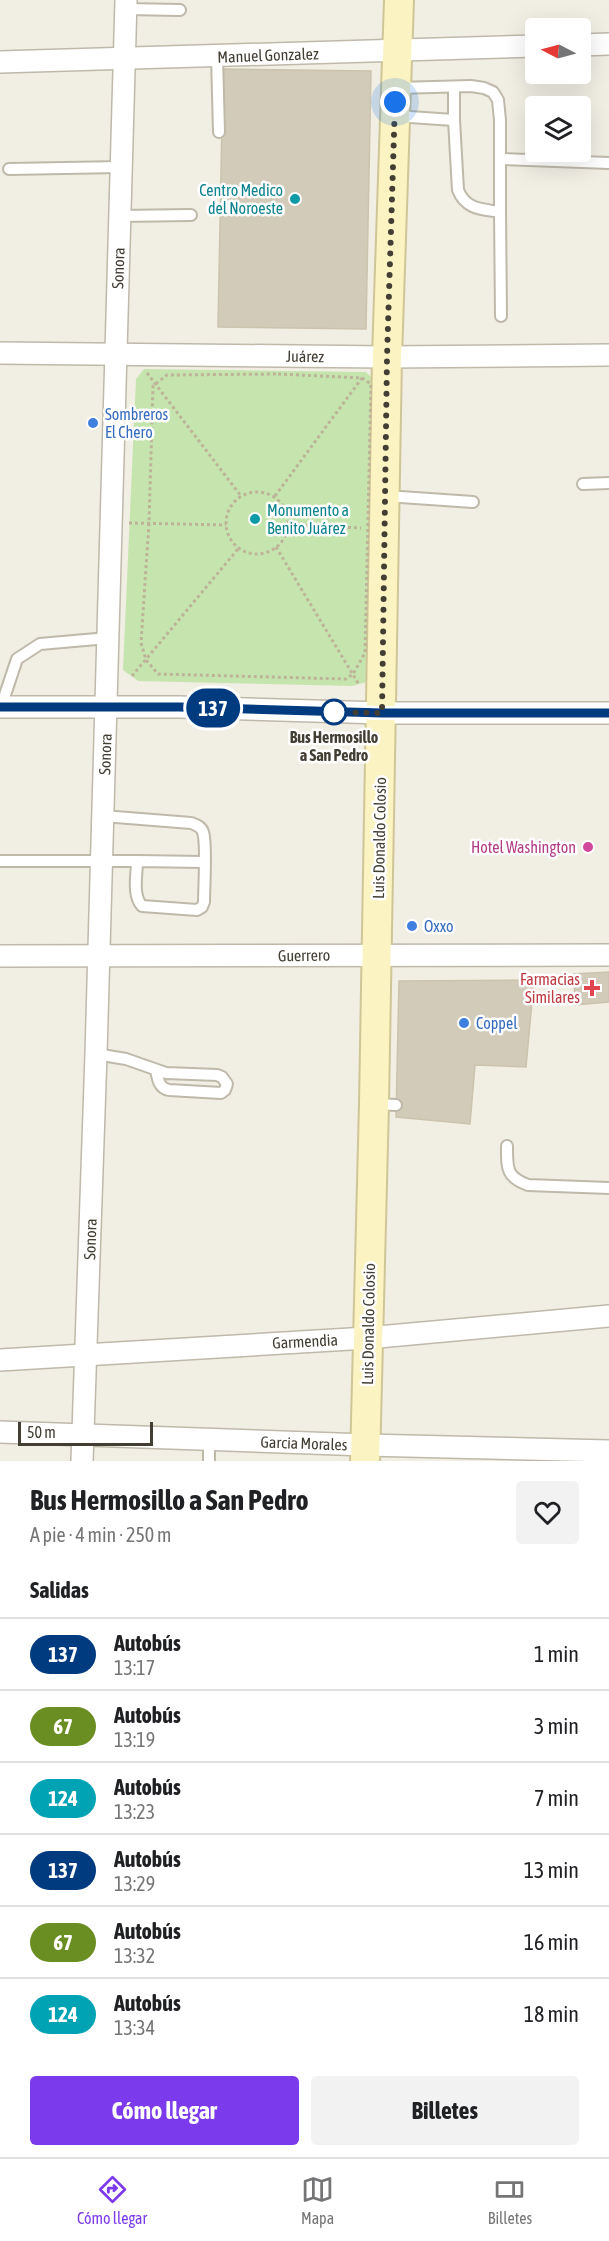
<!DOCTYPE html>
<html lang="es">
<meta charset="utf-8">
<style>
:root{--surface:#fff;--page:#f2f2f2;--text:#202124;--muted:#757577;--line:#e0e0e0;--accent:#7c3aed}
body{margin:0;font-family:"Asap Condensed",sans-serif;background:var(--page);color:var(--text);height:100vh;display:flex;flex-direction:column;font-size:22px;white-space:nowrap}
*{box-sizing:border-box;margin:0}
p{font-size:20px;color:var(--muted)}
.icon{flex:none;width:33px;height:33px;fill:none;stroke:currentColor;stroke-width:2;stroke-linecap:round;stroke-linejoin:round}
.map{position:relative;height:1461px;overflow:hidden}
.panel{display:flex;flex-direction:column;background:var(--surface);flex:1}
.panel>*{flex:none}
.badge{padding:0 12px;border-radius:20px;font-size:21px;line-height:39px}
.needle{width:39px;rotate:276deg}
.tools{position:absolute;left:525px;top:18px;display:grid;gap:12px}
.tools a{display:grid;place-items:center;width:66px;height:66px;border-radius:6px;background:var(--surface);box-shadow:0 6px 24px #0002;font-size:30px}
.scale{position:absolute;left:18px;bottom:15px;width:135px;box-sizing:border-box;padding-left:6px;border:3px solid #433e34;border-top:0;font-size:16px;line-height:21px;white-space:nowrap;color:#433e34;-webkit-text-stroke:4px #fff;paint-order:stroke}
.you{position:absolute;width:30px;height:30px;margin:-15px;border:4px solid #fff;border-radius:50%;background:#1a73e8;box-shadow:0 0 0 9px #1a73e833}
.map>.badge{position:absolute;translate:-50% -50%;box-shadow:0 0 0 3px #fff}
h2{padding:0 30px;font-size:22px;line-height:54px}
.round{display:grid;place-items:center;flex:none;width:63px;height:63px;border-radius:6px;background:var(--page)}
.head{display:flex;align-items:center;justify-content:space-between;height:102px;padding:0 30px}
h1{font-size:28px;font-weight:700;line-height:45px}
.primary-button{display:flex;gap:12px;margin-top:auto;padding:12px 30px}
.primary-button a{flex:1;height:69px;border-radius:6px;background:var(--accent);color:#fff;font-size:24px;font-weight:700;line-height:69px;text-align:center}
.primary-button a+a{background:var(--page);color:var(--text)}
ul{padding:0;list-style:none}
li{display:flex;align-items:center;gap:18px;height:72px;padding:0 30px;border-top:2px solid var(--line)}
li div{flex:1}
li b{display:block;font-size:22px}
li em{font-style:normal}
li .badge{min-width:66px;font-weight:700;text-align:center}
.tab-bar{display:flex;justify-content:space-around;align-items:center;height:84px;border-top:2px solid var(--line);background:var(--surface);font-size:16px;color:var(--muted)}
.tab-bar a{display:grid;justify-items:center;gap:3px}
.tab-bar .active{color:var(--accent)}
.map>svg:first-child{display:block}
.green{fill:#c6e4ae}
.building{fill:#d2cbba;stroke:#ccc3ad;stroke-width:1.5}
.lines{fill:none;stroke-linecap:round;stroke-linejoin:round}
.lane-casing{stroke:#bfb9aa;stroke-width:14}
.street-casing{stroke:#bfb9aa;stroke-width:24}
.secondary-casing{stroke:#cfc596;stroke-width:32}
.path{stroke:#bdb399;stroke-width:3;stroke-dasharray:3 3;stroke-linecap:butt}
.lane{stroke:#fff;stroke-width:10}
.street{stroke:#fff;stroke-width:21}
.secondary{stroke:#fcf3c3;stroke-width:28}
.line-casing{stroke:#fff;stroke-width:14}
.line{stroke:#003b80;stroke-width:9}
.walk{stroke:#433e34;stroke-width:6;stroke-dasharray:0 10.8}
.culture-dot{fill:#0f9aa8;stroke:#fff;stroke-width:2}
.shop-dot{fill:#3f7fe0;stroke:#fff;stroke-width:2}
.stop-dot{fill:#fff;stroke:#003b80;stroke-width:3}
.hotel-dot{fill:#d1479c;stroke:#fff;stroke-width:2}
.health-dot{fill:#e0444e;stroke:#fff;stroke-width:2}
.labels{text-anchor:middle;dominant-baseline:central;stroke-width:5;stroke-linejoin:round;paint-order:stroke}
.street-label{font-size:16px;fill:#433e34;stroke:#fff}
.culture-label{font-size:16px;fill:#0d838f;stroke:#fff;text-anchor:end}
.shop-label{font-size:16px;fill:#366cbe;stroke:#fff;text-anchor:start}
.stop-label{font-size:16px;font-weight:bold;fill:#433e34;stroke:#fff}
.hotel-label{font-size:16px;fill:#b23c85;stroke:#fff;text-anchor:end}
.health-label{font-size:16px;fill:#be3a42;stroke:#fff;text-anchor:end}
</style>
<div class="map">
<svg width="609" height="1461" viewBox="0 0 609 1461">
<rect width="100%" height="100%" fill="#f1eee4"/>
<polygon class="green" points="144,369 366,372 378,384 367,682 352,686 138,681 123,670 136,379"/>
<g class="building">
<polygon points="223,69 371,71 366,329 218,327"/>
<polygon points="609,972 609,1002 575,1005 574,974"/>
<polygon points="534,980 526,1067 475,1065 470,1124 396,1117 399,981"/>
</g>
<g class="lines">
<defs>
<g id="lane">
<polyline points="126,9 180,10"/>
<polyline points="217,57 219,132"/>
<polyline points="454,88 454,120"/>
<path d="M395 116 454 120 458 190C466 210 482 209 500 212V120L498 100 493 92 484 88 471 86 396 88"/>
<polyline points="500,159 609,163"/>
<polyline points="9,169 121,167"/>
<polyline points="500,212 501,316"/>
<polyline points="119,216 191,215"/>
<polyline points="583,484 609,483"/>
<polyline points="386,496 473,502"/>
<polyline points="1,707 17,659 40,644 108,638"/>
<path d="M103 816 191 823C196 825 201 826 203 832 207 844 204 887 204 902L202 907 197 910 142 906C132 895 137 875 137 861L204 862"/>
<polyline points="0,861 137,861"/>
<path d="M96 1054 126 1059 166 1073 217 1075 222 1077 227 1084 225 1090 221 1093 169 1090C159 1088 158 1080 156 1070"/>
<polyline points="375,1104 396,1105"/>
<path d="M507 1146C507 1168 506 1177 528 1185L609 1188"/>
<polyline points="209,1440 209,1461"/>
</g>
<g id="street">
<polyline points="580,45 609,44"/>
<polyline points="0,62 536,46"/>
<polyline points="0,353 387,357 609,355"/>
<polyline points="0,707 179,707 382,713 609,713"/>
<polyline points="0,956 609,955"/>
<polyline points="0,1360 367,1338 609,1316"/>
<polyline points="0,1432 366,1445 609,1451"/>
<polyline points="82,1461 96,1054 126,0"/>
</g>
<polyline id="secondary" points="365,1461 374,1104 387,357 399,0"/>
</defs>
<use href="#lane" class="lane-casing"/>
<use href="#street" class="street-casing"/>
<use href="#secondary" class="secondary-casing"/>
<g class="path">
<polyline points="147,373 241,496"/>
<polygon points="278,374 362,378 371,384 365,653 353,674 346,679 158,674 146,660 141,643 149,523 153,386 167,375"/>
<circle cx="257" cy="523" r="31"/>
<polyline points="275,496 362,378"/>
<polyline points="129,523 226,525"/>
<polyline points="288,525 361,528"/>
<polyline points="276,547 358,683"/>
<polyline points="132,676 238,549"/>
</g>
<use href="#lane" class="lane"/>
<use href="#street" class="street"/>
<use href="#secondary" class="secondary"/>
</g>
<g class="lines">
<defs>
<polyline id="line" points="0,707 179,707 382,713 609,713"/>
</defs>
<use href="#line" class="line-casing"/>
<use href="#line" class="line"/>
<polyline class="walk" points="334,712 382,713 387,357 395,102"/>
</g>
<g class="culture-dot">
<circle cx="295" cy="199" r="6"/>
<circle cx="255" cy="519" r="6"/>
</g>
<g class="shop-dot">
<circle cx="93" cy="423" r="6"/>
<circle cx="412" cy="926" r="6"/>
<circle cx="464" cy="1023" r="6"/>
</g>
<circle class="stop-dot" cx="334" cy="712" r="12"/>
<circle class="hotel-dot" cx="588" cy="847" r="6"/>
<path class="health-dot" d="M589 979h6v6h6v6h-6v6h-6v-6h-6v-6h6z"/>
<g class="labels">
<g class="street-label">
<text transform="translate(268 55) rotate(-2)">Manuel Gonzalez</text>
<text transform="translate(118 268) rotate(-88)">Sonora</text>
<text transform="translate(305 356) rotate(1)">Juárez</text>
<text transform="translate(105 754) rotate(-88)">Sonora</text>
<text transform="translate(379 838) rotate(-89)">Luis Donaldo Colosio</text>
<text transform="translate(304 955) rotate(-1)">Guerrero</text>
<text transform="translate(90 1239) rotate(-88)">Sonora</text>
<text transform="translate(368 1324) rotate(-89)">Luis Donaldo Colosio</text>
<text transform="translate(305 1341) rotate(-3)">Garmendia</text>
<text transform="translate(304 1443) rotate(2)">Garcia Morales</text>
</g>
<g class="culture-label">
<text x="283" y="190">Centro Medico<tspan x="283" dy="18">del Noroeste</tspan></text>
<text x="267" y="510" text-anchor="start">Monumento a<tspan x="267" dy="18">Benito Juárez</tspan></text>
</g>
<g class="shop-label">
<text x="105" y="414">Sombreros<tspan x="105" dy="18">El Chero</tspan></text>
<text x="424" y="926">Oxxo</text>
<text x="476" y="1023">Coppel</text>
</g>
<g class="stop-label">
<text x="334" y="737">Bus Hermosillo<tspan x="334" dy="18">a San Pedro</tspan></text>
</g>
<g class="hotel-label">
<text x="576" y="847">Hotel Washington</text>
</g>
<g class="health-label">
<text x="580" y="979">Farmacias<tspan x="580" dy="18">Similares</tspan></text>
</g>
</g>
</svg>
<div class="tools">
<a><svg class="needle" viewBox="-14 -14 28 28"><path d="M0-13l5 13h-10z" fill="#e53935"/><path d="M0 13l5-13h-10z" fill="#757577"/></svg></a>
<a><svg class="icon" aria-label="layers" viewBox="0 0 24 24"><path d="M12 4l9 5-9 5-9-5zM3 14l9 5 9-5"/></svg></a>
</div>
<div class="scale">50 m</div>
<div class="you" style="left:395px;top:102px"></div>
<b class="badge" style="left:213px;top:708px;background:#003b80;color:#fff">137</b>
</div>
<section class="panel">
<div class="head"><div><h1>Bus Hermosillo a San Pedro</h1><p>A pie · 4 min · 250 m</p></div><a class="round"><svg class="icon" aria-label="heart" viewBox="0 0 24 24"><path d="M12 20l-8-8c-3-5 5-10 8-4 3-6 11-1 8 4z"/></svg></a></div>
<h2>Salidas</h2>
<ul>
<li><span class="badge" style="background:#003b80;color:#fff">137</span><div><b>Autobús</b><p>13:17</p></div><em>1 min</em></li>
<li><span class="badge" style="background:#6b8e23;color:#fff">67</span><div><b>Autobús</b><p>13:19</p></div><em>3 min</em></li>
<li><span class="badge" style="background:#00a3b4;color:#fff">124</span><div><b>Autobús</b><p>13:23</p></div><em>7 min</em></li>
<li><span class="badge" style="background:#003b80;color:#fff">137</span><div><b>Autobús</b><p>13:29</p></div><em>13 min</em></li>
<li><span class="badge" style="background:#6b8e23;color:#fff">67</span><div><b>Autobús</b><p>13:32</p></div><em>16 min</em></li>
<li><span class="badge" style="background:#00a3b4;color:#fff">124</span><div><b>Autobús</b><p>13:34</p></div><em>18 min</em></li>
</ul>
<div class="primary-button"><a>Cómo llegar</a><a>Billetes</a></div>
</section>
<nav class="tab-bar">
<a class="active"><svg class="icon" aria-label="directions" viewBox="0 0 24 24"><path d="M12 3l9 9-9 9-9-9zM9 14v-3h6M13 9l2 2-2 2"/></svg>Cómo llegar</a>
<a><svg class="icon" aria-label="map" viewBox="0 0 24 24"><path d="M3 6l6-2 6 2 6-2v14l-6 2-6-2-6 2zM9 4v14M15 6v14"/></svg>Mapa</a>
<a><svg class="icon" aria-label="tickets" viewBox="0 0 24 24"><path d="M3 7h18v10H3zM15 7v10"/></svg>Billetes</a>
</nav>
